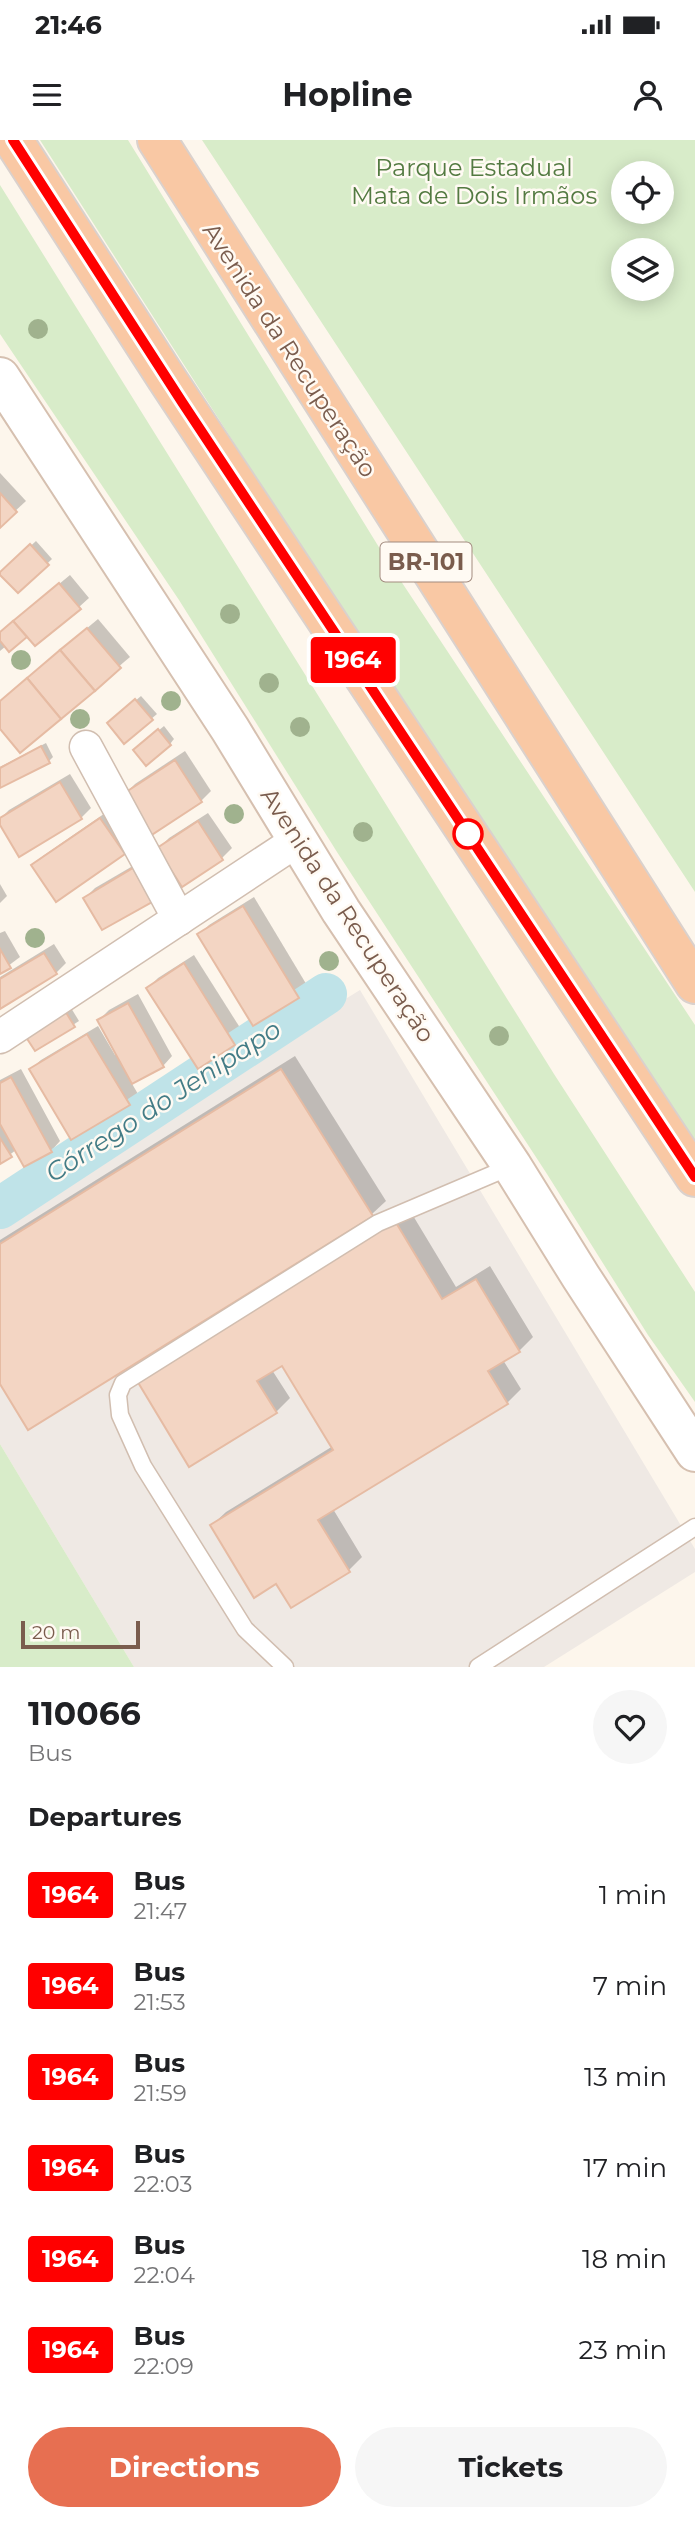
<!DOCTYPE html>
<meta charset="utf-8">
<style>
:root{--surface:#fff;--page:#f6f6f6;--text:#202124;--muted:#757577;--accent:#e76f51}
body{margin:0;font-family:Montserrat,sans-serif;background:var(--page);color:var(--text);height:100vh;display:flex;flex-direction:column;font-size:26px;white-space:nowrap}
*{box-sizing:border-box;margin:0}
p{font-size:23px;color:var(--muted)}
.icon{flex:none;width:38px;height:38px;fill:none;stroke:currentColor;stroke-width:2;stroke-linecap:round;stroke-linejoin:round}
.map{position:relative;height:1527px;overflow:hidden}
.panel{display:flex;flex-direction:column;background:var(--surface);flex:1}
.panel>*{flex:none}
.badge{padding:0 14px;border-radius:5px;font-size:24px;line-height:46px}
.fabs{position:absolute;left:611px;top:21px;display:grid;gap:14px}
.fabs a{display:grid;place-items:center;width:63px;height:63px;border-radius:50%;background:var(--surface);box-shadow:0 4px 18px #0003;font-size:35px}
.scale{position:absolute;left:21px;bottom:18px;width:119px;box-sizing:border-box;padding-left:7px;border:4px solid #7a5c4d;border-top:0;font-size:19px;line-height:24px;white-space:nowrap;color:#7a5c4d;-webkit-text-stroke:5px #fffaf3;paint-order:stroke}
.map>.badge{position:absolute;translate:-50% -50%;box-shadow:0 0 0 4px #fff}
h2{padding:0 28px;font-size:26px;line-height:63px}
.round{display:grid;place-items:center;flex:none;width:74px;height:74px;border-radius:37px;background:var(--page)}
.head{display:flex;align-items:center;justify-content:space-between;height:119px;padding:0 28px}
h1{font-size:33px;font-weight:700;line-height:52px}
.primary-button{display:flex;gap:14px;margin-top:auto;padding:14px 28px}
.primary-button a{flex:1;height:80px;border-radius:42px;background:var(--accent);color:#fff;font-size:28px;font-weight:700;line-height:80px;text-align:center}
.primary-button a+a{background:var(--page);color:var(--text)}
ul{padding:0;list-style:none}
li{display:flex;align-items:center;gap:21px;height:91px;padding:0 28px}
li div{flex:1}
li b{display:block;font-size:26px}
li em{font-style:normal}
li .badge{min-width:77px;font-weight:700;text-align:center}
.status{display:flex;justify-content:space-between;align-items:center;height:49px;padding:0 35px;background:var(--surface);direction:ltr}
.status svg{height:19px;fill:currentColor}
header{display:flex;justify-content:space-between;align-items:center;height:91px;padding:0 28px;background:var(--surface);font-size:32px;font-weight:700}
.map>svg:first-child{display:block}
.industrial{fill:#efe9e4}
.green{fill:#d8ecc9;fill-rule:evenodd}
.shadow{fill:#0003}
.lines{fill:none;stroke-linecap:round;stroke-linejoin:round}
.canal{stroke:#bfe3e8;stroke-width:42}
.building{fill:#f3d5c3;stroke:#e6bba3;stroke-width:2}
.service-casing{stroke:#d1beb0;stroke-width:19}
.minor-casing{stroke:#d1beb0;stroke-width:35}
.secondary-casing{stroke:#d6c0b0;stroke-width:42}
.trunk-casing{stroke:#dad1cd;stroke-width:42}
.service{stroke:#fff;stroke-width:16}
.minor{stroke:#fff;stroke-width:32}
.secondary{stroke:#fff;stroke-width:38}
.trunk{stroke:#f9c8a4;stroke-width:38}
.tree{fill:#a0b28e}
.line-casing{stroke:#fff;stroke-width:16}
.line{stroke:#f00;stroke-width:10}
.stop-dot{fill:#fff;stroke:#f00;stroke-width:3.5}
.labels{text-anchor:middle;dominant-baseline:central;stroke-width:5;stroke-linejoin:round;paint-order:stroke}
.shield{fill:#fffaf3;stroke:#a28b7f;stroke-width:2}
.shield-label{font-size:23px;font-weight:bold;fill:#7a5c4d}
.park-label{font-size:24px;fill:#537a41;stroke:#fffaf3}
.street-label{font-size:24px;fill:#7a5c4d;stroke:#fffaf3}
.water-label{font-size:26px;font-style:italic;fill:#437c86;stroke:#fffaf3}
</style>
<div class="status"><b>21:46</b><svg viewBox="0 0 49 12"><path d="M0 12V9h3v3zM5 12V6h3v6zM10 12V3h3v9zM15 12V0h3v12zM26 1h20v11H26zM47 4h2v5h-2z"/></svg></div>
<header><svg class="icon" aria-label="menu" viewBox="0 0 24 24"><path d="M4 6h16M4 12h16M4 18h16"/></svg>Hopline<svg class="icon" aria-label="person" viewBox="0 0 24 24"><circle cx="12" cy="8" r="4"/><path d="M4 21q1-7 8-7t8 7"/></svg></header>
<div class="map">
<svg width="695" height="1527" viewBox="0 0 695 1527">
<rect width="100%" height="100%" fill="#fdf6ec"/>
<polygon class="industrial" points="360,850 695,1409 695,1432 544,1527 134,1527 0,1304 0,1073"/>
<g class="green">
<polygon points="40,0 128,0 385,417 695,885 695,1009 334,459"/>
<path d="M202 0H695V752ZM662 33V72H623V33ZM662 110V149H623V110Z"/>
<polygon points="0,45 554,934 695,1152 695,1262 648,1195 547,1034 337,712 179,460 0,194"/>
<polygon points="0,1304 134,1527 0,1527"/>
</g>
<g class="shadow">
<polygon points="0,333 26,361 0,385"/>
<polygon points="36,401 52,419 18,451 1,433"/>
<polygon points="70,435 89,458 79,467 27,495 9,510 6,506 0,511 0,493"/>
<polygon points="98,479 130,517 20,610 0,586 0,561"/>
<polygon points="141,556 157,574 125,601 114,579"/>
<polygon points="164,586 174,599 170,604 140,606"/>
<polygon points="46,603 53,617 49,621 0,646 0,627"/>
<polygon points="185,611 211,651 201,661 125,654 135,644"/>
<polygon points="70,634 91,668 81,678 0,682 0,679 9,670"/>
<polygon points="111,669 134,703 124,713 33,725 43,716"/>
<polygon points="208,673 232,708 222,718 183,744 159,708 169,698"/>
<polygon points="143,720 151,760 85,758 95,748"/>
<polygon points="0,744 7,756 0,763"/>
<polygon points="254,757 308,847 298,856 254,884 199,795 209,785"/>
<polygon points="5,791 20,817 0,832 0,793"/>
<polygon points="54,804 66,823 56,833 0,867 0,837"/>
<polygon points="194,815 244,894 234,904 198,927 148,848 158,838"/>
<polygon points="138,854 172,916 163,926 131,942 138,954 128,964 31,929 41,920 98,886 115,915 118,913 99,880 109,870"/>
<polygon points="68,863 79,881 35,909"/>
<polygon points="295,916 386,1061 372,1074 29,1288 0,1241 0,1100"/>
<polygon points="21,929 60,1001 51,1011 16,1010 0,1022 0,940"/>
<polygon points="409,1069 456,1147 490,1126 533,1197 519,1211 503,1220 521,1249 507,1263 333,1369 362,1417 348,1431 277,1442 212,1385 226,1372 333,1306 283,1223 272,1230 290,1258 276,1272 190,1325 138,1240"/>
</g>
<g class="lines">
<polyline class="canal" points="0,1068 326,854"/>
</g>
<g class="building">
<polygon points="0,353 17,372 0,388"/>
<polygon points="30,404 49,425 18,453 0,435 0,432"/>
<polygon points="59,443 81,469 35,506 13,481"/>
<polygon points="13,481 27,497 9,512 0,501 0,492"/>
<polygon points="87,488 121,528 95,551 60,510"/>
<polygon points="60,510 95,551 61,579 27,538"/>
<polygon points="27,538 61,579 20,613 0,589 0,561"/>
<polygon points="135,559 153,580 124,604 107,583"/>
<polygon points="158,589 171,605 146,626 133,610"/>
<polygon points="41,606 50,623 0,648 0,628"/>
<polygon points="175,620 202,662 150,696 123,654"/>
<polygon points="60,642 82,679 19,717 0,685 0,678"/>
<polygon points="100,678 125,714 56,762 31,725"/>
<polygon points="198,681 223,720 182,747 157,708"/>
<polygon points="133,728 152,762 102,790 83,758"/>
<polygon points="243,766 299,858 253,886 197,794"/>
<polygon points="0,809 11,828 0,834"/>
<polygon points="44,813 57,834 0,869 0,839"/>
<polygon points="184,823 235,905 198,929 146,848"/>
<polygon points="128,863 164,927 132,944 97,880"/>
<polygon points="62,866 75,887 35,911 22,891"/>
<polygon points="87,894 130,965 71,1000 29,929"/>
<polygon points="281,929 373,1076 28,1290 0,1244 0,1104"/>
<polygon points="11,937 52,1012 24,1027 0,984 0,943"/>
<polygon points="0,998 12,1017 0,1024"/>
<polygon points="395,1081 442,1159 476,1139 520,1212 488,1231 508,1264 318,1380 350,1432 291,1468 276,1444 254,1458 210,1385 333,1310 282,1226 257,1241 277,1273 189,1327 136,1239"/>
</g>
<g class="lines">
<defs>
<g id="service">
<polyline points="285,1527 245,1489 143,1326 120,1275 118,1255 123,1243 378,1083 512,1026"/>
<polyline points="478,1527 695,1387"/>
</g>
<g id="minor">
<polyline points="86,607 179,779"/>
<polyline points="0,897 298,700"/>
</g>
<polyline id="secondary" points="0,237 230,589 341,771 512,1026 581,1137 695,1312"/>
<g id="trunk">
<polyline points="13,0 167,239 695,1037"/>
<polyline points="157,0 695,844"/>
</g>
</defs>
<use href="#service" class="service-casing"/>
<use href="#minor" class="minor-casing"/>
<use href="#secondary" class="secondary-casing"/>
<use href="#trunk" class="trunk-casing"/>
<use href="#service" class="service"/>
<use href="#minor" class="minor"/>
<use href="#secondary" class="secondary"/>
<use href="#trunk" class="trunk"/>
</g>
<g class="tree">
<circle cx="38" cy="189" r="10"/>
<circle cx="230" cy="474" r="10"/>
<circle cx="21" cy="520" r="10"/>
<circle cx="269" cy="543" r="10"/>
<circle cx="171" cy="561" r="10"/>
<circle cx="80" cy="579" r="10"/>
<circle cx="300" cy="587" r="10"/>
<circle cx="234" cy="674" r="10"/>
<circle cx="363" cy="692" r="10"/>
<circle cx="35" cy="798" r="10"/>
<circle cx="329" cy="821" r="10"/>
<circle cx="499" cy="896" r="10"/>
</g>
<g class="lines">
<defs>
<polyline id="line" points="13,0 182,262 695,1037"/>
</defs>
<use href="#line" class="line-casing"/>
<use href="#line" class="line"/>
</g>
<circle class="stop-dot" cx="468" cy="694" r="14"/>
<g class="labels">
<rect class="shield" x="380.5" y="402.5" width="91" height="39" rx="5"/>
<g class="shield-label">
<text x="426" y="422">BR-101</text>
</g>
<g class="park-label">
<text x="474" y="27">Parque Estadual<tspan x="474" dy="28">Mata de Dois Irmãos</tspan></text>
</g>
<g class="street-label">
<text transform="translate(290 210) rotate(57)">Avenida da Recuperação</text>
<text transform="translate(348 775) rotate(57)">Avenida da Recuperação</text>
</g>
<g class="water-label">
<text transform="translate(163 961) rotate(-33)">Córrego do Jenipapo</text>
</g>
</g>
</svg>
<div class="fabs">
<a><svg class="icon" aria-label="locate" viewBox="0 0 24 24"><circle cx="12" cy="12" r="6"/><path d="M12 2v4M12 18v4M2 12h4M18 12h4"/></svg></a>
<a><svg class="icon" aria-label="layers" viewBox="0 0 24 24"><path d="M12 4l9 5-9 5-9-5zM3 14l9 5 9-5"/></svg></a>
</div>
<div class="scale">20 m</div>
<b class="badge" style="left:353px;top:520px;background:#f00;color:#fff">1964</b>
</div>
<section class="panel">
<div class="head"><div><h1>110066</h1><p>Bus</p></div><a class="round"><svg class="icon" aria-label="heart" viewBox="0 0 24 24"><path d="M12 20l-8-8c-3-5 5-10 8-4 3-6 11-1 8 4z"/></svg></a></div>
<h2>Departures</h2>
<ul>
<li><span class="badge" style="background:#f00;color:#fff">1964</span><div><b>Bus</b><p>21:47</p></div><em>1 min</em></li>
<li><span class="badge" style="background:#f00;color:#fff">1964</span><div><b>Bus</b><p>21:53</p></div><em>7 min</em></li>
<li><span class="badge" style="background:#f00;color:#fff">1964</span><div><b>Bus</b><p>21:59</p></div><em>13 min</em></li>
<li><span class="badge" style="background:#f00;color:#fff">1964</span><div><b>Bus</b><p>22:03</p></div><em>17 min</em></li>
<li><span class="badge" style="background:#f00;color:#fff">1964</span><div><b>Bus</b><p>22:04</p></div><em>18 min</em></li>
<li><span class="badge" style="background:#f00;color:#fff">1964</span><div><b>Bus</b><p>22:09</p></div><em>23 min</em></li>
</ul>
<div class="primary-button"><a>Directions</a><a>Tickets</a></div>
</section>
